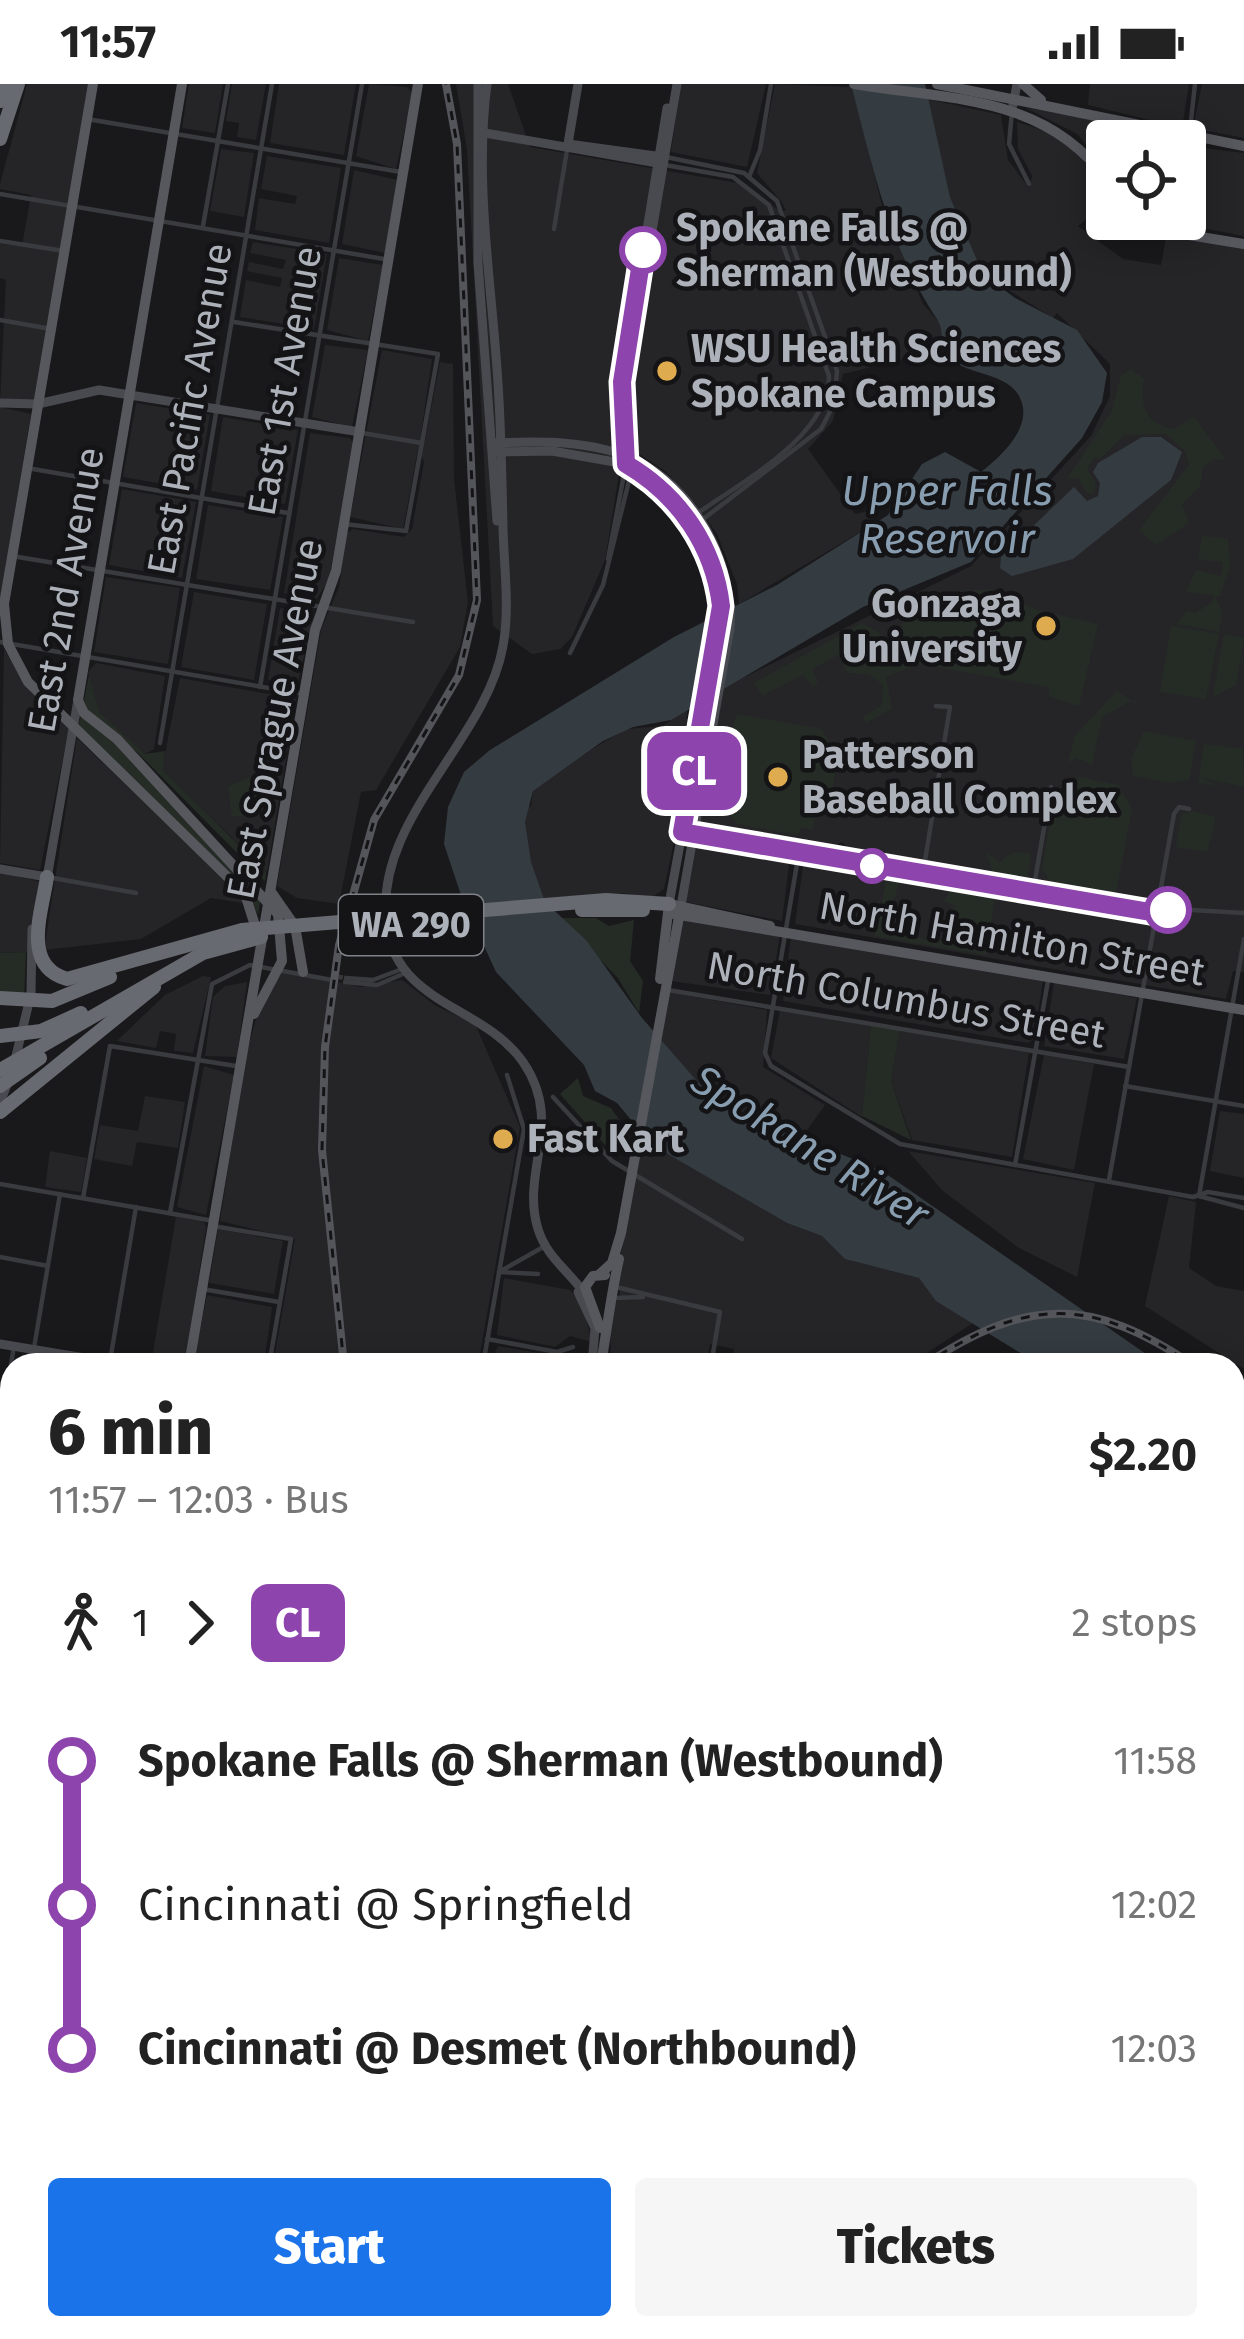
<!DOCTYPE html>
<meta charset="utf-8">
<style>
:root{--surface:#fff;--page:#f6f6f6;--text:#222;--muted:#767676;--accent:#1a73e8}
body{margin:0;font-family:"Fira Sans",sans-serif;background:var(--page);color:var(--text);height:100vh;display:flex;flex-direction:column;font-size:45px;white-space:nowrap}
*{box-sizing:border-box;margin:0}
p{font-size:39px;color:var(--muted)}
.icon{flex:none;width:66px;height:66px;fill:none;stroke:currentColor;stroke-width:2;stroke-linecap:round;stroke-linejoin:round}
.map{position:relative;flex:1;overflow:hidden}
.details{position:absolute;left:0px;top:1269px;width:1245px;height:987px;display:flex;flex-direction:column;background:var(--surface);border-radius:36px 36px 0 0;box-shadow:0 6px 30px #0003}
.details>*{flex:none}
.badge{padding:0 24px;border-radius:18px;font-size:42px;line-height:78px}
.controls{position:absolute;left:1086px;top:36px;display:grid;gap:24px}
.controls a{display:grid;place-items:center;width:120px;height:120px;border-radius:12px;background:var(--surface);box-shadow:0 6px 30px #0003;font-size:60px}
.map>.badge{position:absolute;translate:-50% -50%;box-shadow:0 0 0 6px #fff}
.legs{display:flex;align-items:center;gap:18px;height:132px;padding:0 48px;font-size:39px}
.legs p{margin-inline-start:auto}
.head{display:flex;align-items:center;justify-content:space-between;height:204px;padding:0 48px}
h1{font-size:66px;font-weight:800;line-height:90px}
.action{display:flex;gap:24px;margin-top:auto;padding:24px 48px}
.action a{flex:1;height:138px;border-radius:12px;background:var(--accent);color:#fff;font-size:48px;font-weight:800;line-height:138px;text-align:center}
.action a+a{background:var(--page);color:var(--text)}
ul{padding:0 48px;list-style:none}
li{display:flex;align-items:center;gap:42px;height:144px;font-size:45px}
li i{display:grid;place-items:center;width:18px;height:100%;margin:0 15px;background:currentColor}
li i::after{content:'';width:30px;height:30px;margin:-15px;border:9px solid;border-radius:50%;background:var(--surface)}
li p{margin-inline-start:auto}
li:first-child i{background:linear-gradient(#0000 50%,currentColor 0)}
li:last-child i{background:linear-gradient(currentColor 50%,#0000 0)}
.status{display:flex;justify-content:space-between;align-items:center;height:84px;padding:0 60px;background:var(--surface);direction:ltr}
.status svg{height:33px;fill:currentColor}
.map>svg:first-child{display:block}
.built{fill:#252528}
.green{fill:#252c26}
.water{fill:#343c42}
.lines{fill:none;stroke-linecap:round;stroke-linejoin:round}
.street-tunnel{stroke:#37373b;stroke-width:4.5;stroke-dasharray:4.5 2;stroke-linecap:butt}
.street{stroke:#3a3b3f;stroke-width:4.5}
.secondary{stroke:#494a4f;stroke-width:9}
.primary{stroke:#57585e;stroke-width:10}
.highway{stroke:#676a70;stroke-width:14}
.rail-casing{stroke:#54555a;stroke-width:8}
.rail{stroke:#141416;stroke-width:3;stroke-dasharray:9;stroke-linecap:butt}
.line-1-casing{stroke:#fff;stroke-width:27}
.line-1{stroke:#8e44ad;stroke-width:18}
.stop-1-dot{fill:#fff;stroke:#8e44ad;stroke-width:6}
.poi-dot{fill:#deab4e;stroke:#141416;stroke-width:4.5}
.labels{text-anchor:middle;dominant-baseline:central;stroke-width:9;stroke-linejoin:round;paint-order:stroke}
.shield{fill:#141416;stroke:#7f8288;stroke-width:3}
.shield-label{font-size:36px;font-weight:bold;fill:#adb1b9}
.stop-label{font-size:39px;font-weight:bold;fill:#adb1b9;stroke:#141416;text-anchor:start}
.poi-label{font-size:39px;font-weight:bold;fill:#adb1b9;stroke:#141416;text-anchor:start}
.street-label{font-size:39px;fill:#adb1b9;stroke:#141416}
.water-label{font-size:42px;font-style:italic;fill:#889eb0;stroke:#141416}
</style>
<div class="status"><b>11:57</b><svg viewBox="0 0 49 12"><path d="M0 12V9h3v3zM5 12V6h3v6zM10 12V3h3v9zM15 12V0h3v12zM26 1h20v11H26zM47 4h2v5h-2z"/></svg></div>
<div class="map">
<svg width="1244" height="2255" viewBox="0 0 1244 2255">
<rect width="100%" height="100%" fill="#19191b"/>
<g class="built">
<polygon points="27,0 93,0 38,320 0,319 6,196 0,194 0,160 22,162 31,111 0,105 0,100"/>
<polygon points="189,0 223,0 215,49 182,44"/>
<polygon points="232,0 266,0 256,56 237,53 239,39 226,37"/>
<polygon points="279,0 356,0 344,71 270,59"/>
<polygon points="369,0 407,3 413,9 396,85 356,72"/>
<polygon points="456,0 508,0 530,63 743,100 781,128 786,126 781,117 757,89 775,0 852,3 882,121 923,220 940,239 945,266 937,269 925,264 912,273 843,290 833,337 808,365 855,430 873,426 874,440 739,520 737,500 717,450 695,419 665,387 624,360 605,476 572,553 560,565 532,570 493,542 467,66"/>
<polygon points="681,0 766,0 747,83 671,68"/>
<polygon points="1090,0 1189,0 1183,38 1179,43 1088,21"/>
<polygon points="1202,0 1244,0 1244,54 1193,44"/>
<polygon points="927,15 1001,31 1008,76 1029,104 1032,92 1018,65 1017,38 1065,53 1107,107 1107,118 1078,142 1123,175 1161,181 1167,148 1244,164 1244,888 1233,887 1226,915 795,840 804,775 876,786 882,785 884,776 855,771 842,758 826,766 698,746 724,603 971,482 1091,352 1110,312 1110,280 1057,229 1053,234 983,190 950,113"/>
<polygon points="1026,24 1085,33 1178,57 1107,57 1107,85 1077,50"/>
<polygon points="1195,63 1244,69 1244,152 1181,140"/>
<polygon points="221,65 254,69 244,133 210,127"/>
<polygon points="267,72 341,84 329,159 255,146 259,114 295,120 297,112 261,105"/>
<polygon points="354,86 398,96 385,169 342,160"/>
<polygon points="253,158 327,170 314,245 240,233 246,196 280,203 282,194 247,187 249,178 283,185 286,176 250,169"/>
<polygon points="339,174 383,181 368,257 327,246"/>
<polygon points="325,261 368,266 352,343 312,333"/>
<polygon points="382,266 432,275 420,356 425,356 440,278 453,280 454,395 468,518 460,563 376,706 361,708 339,820 297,814 277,802 321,546 339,503 347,449 353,445 404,453 412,445 424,378 418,365 403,445 350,433"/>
<polygon points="136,319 210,331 197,406 123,393"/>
<polygon points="0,323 31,330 0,516"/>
<polygon points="223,333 298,346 285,420 211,407"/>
<polygon points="310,349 350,354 354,360 329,495 316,516 284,509"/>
<polygon points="122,405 196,418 182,494 109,481"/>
<polygon points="208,421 283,433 270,506 196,495"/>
<polygon points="106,493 180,504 168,580 94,568"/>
<polygon points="194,508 267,520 254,596 181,583"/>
<polygon points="280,524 314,530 297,602 268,596"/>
<polygon points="4,565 28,604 69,644 40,786 0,779"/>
<polygon points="96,579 165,592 154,665 145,670 98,628 88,588"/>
<polygon points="180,594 296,615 267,788 162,685"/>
<polygon points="688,624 686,635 694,633 679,704 684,711 664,805 651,814 622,809 492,818 478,714 531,723 533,706 591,666 626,645 663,642"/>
<polygon points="77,654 249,820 211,814 141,855 44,866"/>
<polygon points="697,757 790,773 782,837 686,818"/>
<polygon points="0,788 41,798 27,868 0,869"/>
<polygon points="681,836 780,851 770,911 671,897"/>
<polygon points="791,852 1043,897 1034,955 1028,959 783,917"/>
<polygon points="281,886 361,903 402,896 436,922 475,940 520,1043 478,1281 273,1281 295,1155 220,1137 246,971 260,921"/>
<polygon points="203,892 211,893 193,969 174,967 176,950 160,947 156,964 117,957 165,911"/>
<polygon points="247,898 237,973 205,972 213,913 225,902"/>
<polygon points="1054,898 1137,914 1124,975 1044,962"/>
<polygon points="669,908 767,926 763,983 825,1021 802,1053 716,1019 679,980 660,956"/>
<polygon points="780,926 871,941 862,1033 771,974"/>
<polygon points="900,945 1029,969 1012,1073 912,1056 891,997"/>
<polygon points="1044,971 1094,980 1074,1086 1023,1075"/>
<polygon points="204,982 234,991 206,1131 177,1123"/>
<polygon points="145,1012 185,1018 178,1064 137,1058 132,1082 94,1075 100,1041 138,1047"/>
<polygon points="1220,1027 1244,1030 1244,1094 1210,1087"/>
<polygon points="644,1051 652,1061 787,1139 822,1152 853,1177 919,1194 937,1217 973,1239 908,1281 732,1281 734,1265 710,1260 706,1281 657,1281 611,1272 609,1231 620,1211 618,1185"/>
<polygon points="50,1067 87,1074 81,1108 45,1103"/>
<polygon points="908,1067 1095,1099 1077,1193 1019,1164 943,1107"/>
<polygon points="1169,1112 1196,1118 1189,1184 1216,1202 1244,1207 1244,1285 1145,1222"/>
<polygon points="176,1133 204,1138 206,1144 185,1281 159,1281 151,1280"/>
<polygon points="218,1145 283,1157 274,1210 209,1199"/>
<polygon points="504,1194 570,1206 583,1222 592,1258 570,1252 555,1263 497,1251"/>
<polygon points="207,1211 272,1223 264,1281 193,1281"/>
<polygon points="498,1262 591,1278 590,1281 489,1281"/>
<polygon points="0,2147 12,2149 12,2228 0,2226"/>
<polygon points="32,2244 89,2250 94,2244 337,2244 335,2255 31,2255"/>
<polygon points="347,2244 525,2244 526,2255 345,2255"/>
<polygon points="586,2244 922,2244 920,2255 592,2255"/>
</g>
<g class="green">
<path d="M1131 285 1144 295C1140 322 1145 340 1174 345L1194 333 1226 376 1214 375 1203 383 1200 402 1182 420 1189 439 1156 461 1139 446 1189 381 1185 367 1166 350 1124 351 1100 375 1095 373 1087 385 1096 400 1094 409H1087L1078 394 1067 395 1112 327 1121 291Z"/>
<polygon points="1202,452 1228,455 1230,482 1220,512 1215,512 1222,528 1219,548 1177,540 1187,527 1196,529 1213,517 1214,511 1186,508 1196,486 1221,492 1223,478 1198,475"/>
<polygon points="990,506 1038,526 1098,540 1079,622 1050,613 1048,603 919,580 886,593 892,625 866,639 863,633 882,621 883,601 869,590 848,589 838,571 812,585 818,598 813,602 803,591 762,612 754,599 862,539 886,553 888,570 892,571 891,550 900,545 908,523 959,507"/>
<polygon points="1171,542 1219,550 1206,615 1160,608"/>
<polygon points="1224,550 1244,554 1236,601 1213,613"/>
<polygon points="89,591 99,628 145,670 165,667 163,686 266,788 265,797 137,668 89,628 84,616"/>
<polygon points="1117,607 1139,622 1133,616 1102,633 1092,681 1076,674 1068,679 1075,652"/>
<polygon points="736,630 822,645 838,674 829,724 818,722 812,746 801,743 798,751 737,740 718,713"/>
<polygon points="81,632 107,648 261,812 258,831 251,814 78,642"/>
<polygon points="1144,647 1196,657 1189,696 1170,699 1133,692 1131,675"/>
<polygon points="1204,660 1243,665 1244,703 1203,694 1218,703 1198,699"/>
<polygon points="255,691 271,696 270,717 255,732 232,732 228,702"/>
<polygon points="1080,693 1118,701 1132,725 1115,814 1106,813 1110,808 1051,799 1042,784 1055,712"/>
<polygon points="1192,727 1216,733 1207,768 1176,763 1182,730"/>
<polygon points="986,767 999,778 1013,768 1031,769 1027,797 993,791"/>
<polygon points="888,788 902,790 885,843 891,852 897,844 902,851 965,861 972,857 976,864 981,861 972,839 948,837 955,821 943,817 954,804 974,810 978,805 996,808 986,871 875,852"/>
<polygon points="559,834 596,834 609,842 634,836 630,877 643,897 639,929 618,894"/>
<polygon points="26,868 24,915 0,911 0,869"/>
<polygon points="871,941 900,945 891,997 911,1056 862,1032"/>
<polygon points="578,994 583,1012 611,1024 620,1037 614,1071 560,1010"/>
</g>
<g class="water">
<path d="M851 0H925L950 113 983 190 1015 214 1077 246 1107 289 1102 318 1082 354 971 478 863 523 671 636 633 643 603 657 533 707 525 738 531 778 545 818 586 856 642 934 716 1019 882 1087 1162 1281H1040L936 1217 919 1194 845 1175 822 1152 787 1139 652 1061 617 1019 595 1007 584 981 496 888 462 814 444 760 448 723 464 688 490 666 674 553 777 501 888 431 922 380 945 368 981 388C1000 373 1030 346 1022 319 1012 285 963 294 947 270 940 259 944 245 937 235 890 165 872 82 851 0Z"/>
<polygon points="1142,353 1161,353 1182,368 1171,396 1073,475 1012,492 1000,484 1001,473 1074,403 1087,417 1098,412 1100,399 1093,388 1098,379"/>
</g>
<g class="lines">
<polyline class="street-tunnel" points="332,892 346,894"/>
<g class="street">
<polyline points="1012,27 1009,60 1029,100"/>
<polyline points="87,35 401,88"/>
<polyline points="666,73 744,89 777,117 837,287 834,320 821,345 702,436"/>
<path d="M665 81 733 93 769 121 829 292C829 355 735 401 688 436"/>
<polyline points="1185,91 1195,0"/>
<polyline points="749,93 760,66 771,0"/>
<polyline points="0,110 384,175"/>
<polyline points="203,142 228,0"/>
<polyline points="554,145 567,66"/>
<polyline points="0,157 64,167"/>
<polyline points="0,236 51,245"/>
<polyline points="234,238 438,270 406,447 344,440"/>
<polyline points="362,349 422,359"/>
<polyline points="27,384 288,429"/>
<polyline points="12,472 413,538"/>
<polyline points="608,475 626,380"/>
<polyline points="0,558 304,610"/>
<polyline points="570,569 603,501 631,389"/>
<polyline points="260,603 362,0"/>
<polyline points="160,659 272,0"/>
<polyline points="696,751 1156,829"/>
<polyline points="799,768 765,969 771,982 900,1060 1193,1113 1208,1108 1244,1114"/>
<polyline points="859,777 887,781"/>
<polyline points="923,789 950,623 936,622"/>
<polyline points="53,794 136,809"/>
<polyline points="1033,808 1051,703"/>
<polyline points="1157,824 1244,829"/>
<polyline points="346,894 373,896 402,885"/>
<polyline points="345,898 377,901 403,890"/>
<polyline points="668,906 1129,983"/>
<polyline points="1125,1002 1244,1022"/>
<polyline points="553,1013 612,1077 742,1155"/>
<polyline points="1015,1081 1048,897"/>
<polyline points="1109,1096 1174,730 1179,723 1189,725"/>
<polyline points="0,1100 214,1137"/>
<polyline points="1199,1112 1244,855"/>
<polyline points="1199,1112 1244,1124"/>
<polyline points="83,1114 110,962 236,982"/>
<polyline points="170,1129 212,900 250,881 332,896"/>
<polyline points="213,1142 291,1155 269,1281"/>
<polyline points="0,1173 48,1182"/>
<polyline points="499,1188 545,1162"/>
<polyline points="499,1188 538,1190"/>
<polyline points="616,1203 720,1228 711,1281"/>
<polyline points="202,1205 279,1218"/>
<polyline points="614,1214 643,1213"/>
<polyline points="487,1255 557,1268 573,1263"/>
<polyline points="34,1264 60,1110"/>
<polyline points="961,1273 1002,1281"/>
<polyline points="602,1276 630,1281"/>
<polyline points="110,1277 136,1123"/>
<polyline points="483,1281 524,1045 507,991"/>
<polyline points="0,1348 14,1262"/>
<polyline points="1233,1419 1244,1426"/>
<polyline points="0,1436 12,1438"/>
<polyline points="1233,1495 1244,1432"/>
<polyline points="0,1524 12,1526"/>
<polyline points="1233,1566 1244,1567"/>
<polyline points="1233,1654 1244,1656"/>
<polyline points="0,1702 12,1704"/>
<polyline points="1233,1743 1244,1745"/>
<polyline points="0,1790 12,1792"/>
<polyline points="0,1877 12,1803"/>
<polyline points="1233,1920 1244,1922"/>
<polyline points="1233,2041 1244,1977"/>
<polyline points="0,2056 12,2058"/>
<polyline points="1233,2098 1244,2100"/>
<polyline points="0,2145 12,2147"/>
<polyline points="1233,2187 1244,2189"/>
<polyline points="0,2232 12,2234"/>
<polyline points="71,2244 86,2244"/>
<polyline points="1059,2244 1120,2255"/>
<polyline points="924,2255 926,2244"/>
<polyline points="1014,2255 1016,2244"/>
<polyline points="1197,2255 1199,2244"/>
</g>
<g class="secondary">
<polyline points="478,0 478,179 497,437"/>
<path d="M487 0C475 91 489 181 496 272 501 329 502 386 503 444 504 483 510 524 503 562 486 659 371 737 387 843 398 921 483 921 523 978 565 1039 520 1087 538 1145 547 1174 569 1187 585 1210"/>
<polyline points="1013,21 1017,0"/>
<polyline points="479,48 663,80"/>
<polyline points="568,60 663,73"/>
<polyline points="568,60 578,0"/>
<polyline points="630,250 667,24"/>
<polyline points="624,285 627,375"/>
<polyline points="0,319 38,320 99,306 360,348"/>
<path d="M494 359C538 357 591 356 633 375 695 402 734 479 730 544L681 822"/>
<polyline points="494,368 552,367 626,380 661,405 710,473 721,537 669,820"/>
<polyline points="633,379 629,282 677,0"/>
<polyline points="0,785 47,793"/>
<polyline points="47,794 78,616"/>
<polyline points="15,976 31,910 32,845"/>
<polyline points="0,1019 8,998"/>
<polyline points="578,1208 595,1244 592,1281"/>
<polyline points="0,1260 127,1281"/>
<polyline points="0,1613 12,1615"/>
<polyline points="1233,1832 1244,1834"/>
<polyline points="0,1968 12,1970"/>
<polyline points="341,2255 343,2244"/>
</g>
<g class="primary">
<polyline points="93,0 4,520 8,560 28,598 245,810 258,851"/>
<polyline points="182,0 78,616 84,629 117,655 278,830 282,877 254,930"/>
<path d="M854 0C950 16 1045 11 1107 96"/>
<polyline points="937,0 1244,62"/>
<polyline points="1023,0 1041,16"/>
<polyline points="1147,135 1189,151 1244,160"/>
<polyline points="272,809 295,842 303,888"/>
<polyline points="668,829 1244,926"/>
<polyline points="660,895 669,820 770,842"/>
<polyline points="600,1190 612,1179 621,1149 681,822"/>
<polyline points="600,1244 585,1203 593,1192 605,1191"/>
<polyline points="189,1281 315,546 336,487 418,0"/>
<path d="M601 1281C607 1244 611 1211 619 1175"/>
<polyline points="530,2244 531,2255"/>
<polyline points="24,2255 26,2244"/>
</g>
<g class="highway">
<polyline points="0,17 5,0"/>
<polyline points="0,55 18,0"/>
<path d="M47 793C42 828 21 882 67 895L242 846 606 816 669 820"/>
<polyline points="582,826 643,826"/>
<polyline points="0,914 52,917 110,893"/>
<polyline points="0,952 41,947 81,929"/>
<polyline points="0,986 203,869 261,853"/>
<polyline points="0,1002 40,974"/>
<polyline points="0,1028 154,903"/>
</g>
<defs>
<g id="rail">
<polyline points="344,1281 322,1066 325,963 339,861 374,736 459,591 477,516 457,60 446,0"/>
<path d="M924 1281C1027 1213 1090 1212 1193 1281"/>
<polyline points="1233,1304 1244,1308"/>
<polyline points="461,2244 462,2255"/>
<polyline points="572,2244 578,2255"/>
<polyline points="95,2255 101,2244"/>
</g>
</defs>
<use href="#rail" class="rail-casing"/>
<use href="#rail" class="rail"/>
</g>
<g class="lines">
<defs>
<path id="line-1" d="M643 166 622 298 626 380C679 411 714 462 721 522L682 748 1156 829 1157 824 1168 826"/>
</defs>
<use href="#line-1" class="line-1-casing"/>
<use href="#line-1" class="line-1"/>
</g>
<g class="stop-1-dot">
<circle cx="643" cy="166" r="21"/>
<circle cx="872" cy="782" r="15"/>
<circle cx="1168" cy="826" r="21"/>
</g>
<g class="poi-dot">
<circle cx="667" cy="287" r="12"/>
<circle cx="1046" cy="542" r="12"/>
<circle cx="778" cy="693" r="12"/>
<circle cx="503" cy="1055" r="12"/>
</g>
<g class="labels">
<rect class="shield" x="339" y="811" width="144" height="60" rx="9"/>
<g class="shield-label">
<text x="411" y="841">WA 290</text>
</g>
<g class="stop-label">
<text x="676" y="144">Spokane Falls @<tspan x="676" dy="45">Sherman (Westbound)</tspan></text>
</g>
<g class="poi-label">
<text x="691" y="265">WSU Health Sciences<tspan x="691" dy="45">Spokane Campus</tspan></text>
<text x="1022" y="520" text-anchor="end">Gonzaga<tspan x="1022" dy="45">University</tspan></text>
<text x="802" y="671">Patterson<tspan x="802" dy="45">Baseball Complex</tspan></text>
<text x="527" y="1055">Fast Kart</text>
</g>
<g class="street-label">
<text transform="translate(285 297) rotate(-80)">East 1st Avenue</text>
<text transform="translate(190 325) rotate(-80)">East Pacific Avenue</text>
<text transform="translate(66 506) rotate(-80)">East 2nd Avenue</text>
<text transform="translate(275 635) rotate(-79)">East Sprague Avenue</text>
<text transform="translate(1012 855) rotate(10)">North Hamilton Street</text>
<text transform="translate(906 916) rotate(10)">North Columbus Street</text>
</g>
<g class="water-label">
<text x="947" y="407">Upper Falls<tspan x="947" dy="48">Reservoir</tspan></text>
<text transform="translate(810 1063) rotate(32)">Spokane River</text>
</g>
</g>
</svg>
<div class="controls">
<a><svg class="icon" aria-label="locate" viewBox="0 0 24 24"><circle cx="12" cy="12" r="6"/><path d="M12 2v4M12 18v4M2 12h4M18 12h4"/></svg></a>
</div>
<b class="badge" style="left:694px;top:687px;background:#8e44ad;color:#fff">CL</b>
<section class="details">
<div class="head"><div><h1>6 min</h1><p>11:57 – 12:03 · Bus</p></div><b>$2.20</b></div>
<div class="legs"><svg class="icon" aria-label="walk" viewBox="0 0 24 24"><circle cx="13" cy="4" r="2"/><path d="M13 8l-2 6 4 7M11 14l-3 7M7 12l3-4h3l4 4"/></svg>1<svg class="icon" aria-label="forward" viewBox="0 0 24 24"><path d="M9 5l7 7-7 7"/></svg><b class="badge" style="background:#8e44ad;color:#fff">CL</b><p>2 stops</p></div>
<ul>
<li><i style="color:#8e44ad"></i><b>Spokane Falls @ Sherman (Westbound)</b><p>11:58</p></li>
<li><i style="color:#8e44ad"></i><span>Cincinnati @ Springfield</span><p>12:02</p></li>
<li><i style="color:#8e44ad"></i><b>Cincinnati @ Desmet (Northbound)</b><p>12:03</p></li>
</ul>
<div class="action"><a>Start</a><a>Tickets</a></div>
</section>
</div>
